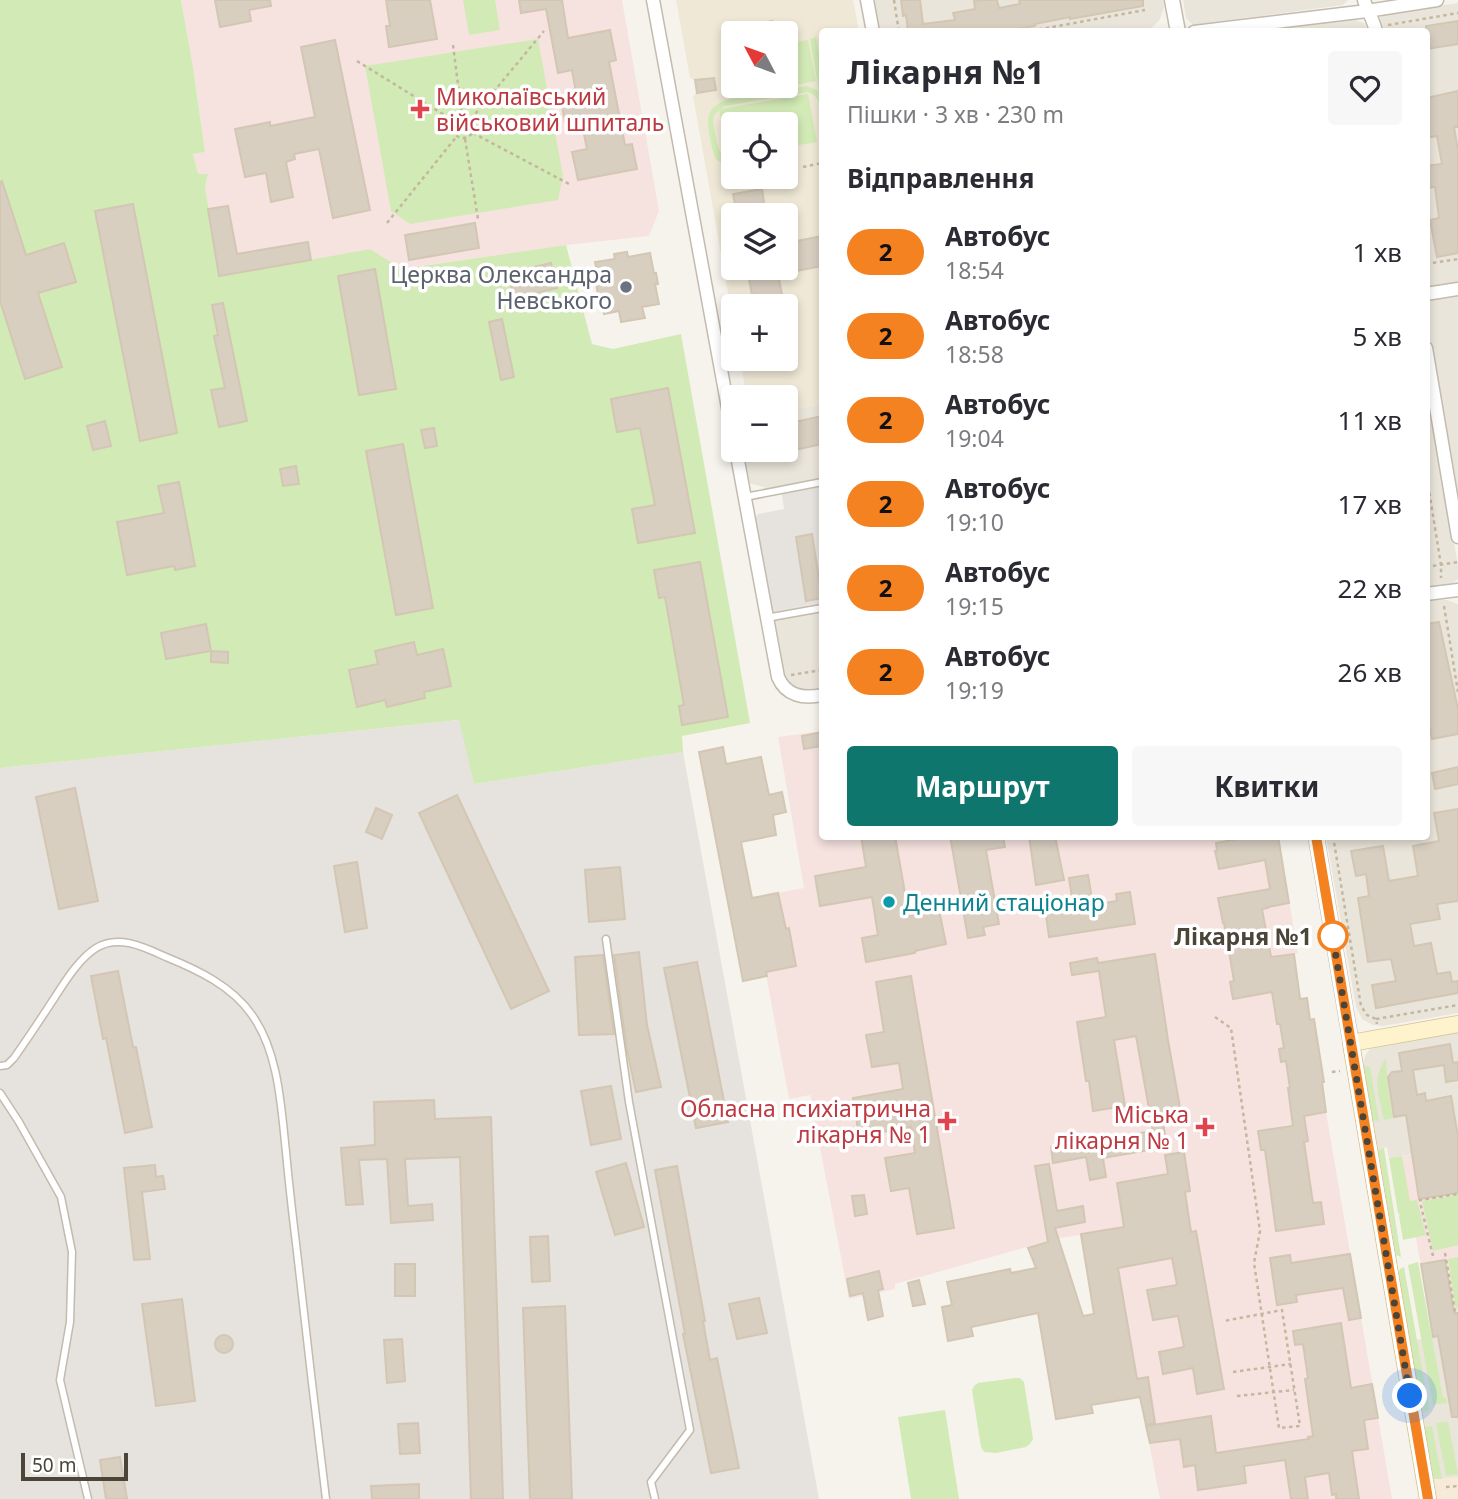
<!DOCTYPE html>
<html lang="uk">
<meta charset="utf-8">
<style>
:root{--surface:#fff;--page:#f7f7f7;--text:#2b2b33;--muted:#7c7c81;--accent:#0f766e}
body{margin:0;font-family:"Noto Sans",sans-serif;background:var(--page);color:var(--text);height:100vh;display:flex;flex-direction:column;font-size:26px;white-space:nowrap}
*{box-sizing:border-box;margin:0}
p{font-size:23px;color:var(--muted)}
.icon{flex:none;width:38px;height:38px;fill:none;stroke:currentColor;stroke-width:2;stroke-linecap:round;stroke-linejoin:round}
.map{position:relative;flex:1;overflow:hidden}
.side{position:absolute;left:819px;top:28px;width:611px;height:812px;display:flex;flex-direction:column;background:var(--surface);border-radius:7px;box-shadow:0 4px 10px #0003}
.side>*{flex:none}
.badge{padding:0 14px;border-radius:23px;font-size:24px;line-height:46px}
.needle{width:46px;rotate:311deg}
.fabs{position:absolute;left:721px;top:21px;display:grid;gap:14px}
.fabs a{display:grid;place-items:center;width:77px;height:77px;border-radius:7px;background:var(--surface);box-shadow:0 4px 10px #0003;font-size:35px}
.scale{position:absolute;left:21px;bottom:18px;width:107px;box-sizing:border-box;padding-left:7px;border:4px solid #4b4439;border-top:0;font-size:19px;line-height:24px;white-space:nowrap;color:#4b4439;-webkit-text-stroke:5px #fff;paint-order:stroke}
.you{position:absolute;width:35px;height:35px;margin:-18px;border:5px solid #fff;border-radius:50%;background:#1a73e8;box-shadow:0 0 0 10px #1a73e833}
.map>.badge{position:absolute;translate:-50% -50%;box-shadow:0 0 0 4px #fff}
h2{padding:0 28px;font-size:26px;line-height:63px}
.round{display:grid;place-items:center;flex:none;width:74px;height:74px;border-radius:7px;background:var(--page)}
.overview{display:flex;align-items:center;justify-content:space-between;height:119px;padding:0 28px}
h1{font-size:33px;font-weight:700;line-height:52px}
.action{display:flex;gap:14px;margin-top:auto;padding:14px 28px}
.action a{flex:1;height:80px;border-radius:7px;background:var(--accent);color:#fff;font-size:28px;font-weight:700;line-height:80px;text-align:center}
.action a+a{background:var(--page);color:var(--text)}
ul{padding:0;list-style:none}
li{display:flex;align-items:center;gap:21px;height:84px;padding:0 28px}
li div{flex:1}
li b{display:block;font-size:26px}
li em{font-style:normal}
li .badge{min-width:77px;font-weight:700;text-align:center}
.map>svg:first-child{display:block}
.residential{fill:#eae5da}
.commercial{fill:#f7ead8}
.industrial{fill:#e6e2dd}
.education{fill:#efe8d6;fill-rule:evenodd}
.medical{fill:#f6e3e0}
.green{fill:#d2eab5}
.building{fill:#d8cfc1;stroke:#d3c7b4;stroke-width:2}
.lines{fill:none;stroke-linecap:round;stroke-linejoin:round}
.service-casing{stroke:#c2bbae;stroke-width:9}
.minor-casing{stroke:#c2bbae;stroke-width:15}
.tertiary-casing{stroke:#c2bbae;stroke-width:17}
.secondary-casing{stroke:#d6c79b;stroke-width:18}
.path{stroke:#c4b79f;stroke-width:2.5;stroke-dasharray:3.5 3.5;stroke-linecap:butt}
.service{stroke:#fff;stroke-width:6}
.minor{stroke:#fff;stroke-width:12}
.tertiary{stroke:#fff;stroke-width:14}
.secondary{stroke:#fff3cd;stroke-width:16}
.line-casing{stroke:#fff;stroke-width:16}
.line{stroke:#f58220;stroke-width:10}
.walk{stroke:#4b4439;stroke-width:7;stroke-dasharray:0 12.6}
.health-dot{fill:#e0444e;stroke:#fff;stroke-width:2.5}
.worship-dot{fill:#6b7280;stroke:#fff;stroke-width:2.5}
.culture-dot{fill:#0f9aa8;stroke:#fff;stroke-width:2.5}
.stop-dot{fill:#fff;stroke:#f58220;stroke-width:3.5}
.labels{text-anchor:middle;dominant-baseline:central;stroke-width:7;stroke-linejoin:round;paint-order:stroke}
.health-label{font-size:23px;fill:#be3a42;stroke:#fff;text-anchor:end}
.worship-label{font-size:23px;fill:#5b616d;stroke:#fff;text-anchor:end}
.culture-label{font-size:23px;fill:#0d838f;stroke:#fff;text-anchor:start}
.stop-label{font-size:23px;font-weight:bold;fill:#4b4439;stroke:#fff;text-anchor:end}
</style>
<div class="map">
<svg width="1458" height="1499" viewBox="0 0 1458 1499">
<rect width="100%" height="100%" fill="#f6f3ec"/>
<g class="residential">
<polygon points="873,0 1163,0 1164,8 1159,21 1149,30 1141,31 879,32"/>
<polygon points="1183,0 1348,0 1343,5 1193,25 1186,18"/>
<polygon points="1458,3 1458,283 1426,287 1426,32 1380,31 1378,21 1384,14"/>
<polygon points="1352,19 1364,23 1369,31 1258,32"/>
<polygon points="1458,295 1458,510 1426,323 1426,305 1433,300"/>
<polygon points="1426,375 1458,566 1458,579 1453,583 1426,587"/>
<polygon points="822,404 822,478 767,488 749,483 743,450 786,450 786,410"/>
<polygon points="1435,599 1447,600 1458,604 1458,1013 1383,1026 1373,1025 1362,1019 1356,1007 1326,837 1426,836 1426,601"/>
<polygon points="822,602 822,689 811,691 800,690 788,683 783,674 773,611"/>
<polygon points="1458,1033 1458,1146 1389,1158 1387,1147 1378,1150 1363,1064 1365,1056 1370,1049 1380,1046"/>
<polygon points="1458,1333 1458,1477 1437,1480 1434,1479 1410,1341"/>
</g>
<polygon class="commercial" points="1458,1477 1458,1499 1437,1499 1434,1479"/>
<g class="industrial">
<polygon points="822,486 822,602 773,611 755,518 758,514 784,509 782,494"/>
<polygon points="460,720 474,784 683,752 819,1499 0,1499 0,768"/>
</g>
<path class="education" d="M676 0H853L859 31 822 32V404L786 410V397H747L740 359H786V306H733V321L693 96 697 92 695 80 690 78ZM733 33H786V86H733ZM733 124H786V177H733ZM733 215H786V268H733Z"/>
<g class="medical">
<polygon points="181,0 622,0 659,211 649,236 566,245 402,269 370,249 219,276 205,186 208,174 197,175 193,153 205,152 193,67"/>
<polygon points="822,731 822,836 1278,837 1298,953 1294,954 1300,994 1301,998 1307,998 1310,1019 1314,1019 1324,1082 1322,1083 1326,1112 1392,1499 1160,1499 1140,1397 1109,1402 1080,1235 1059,1238 895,1284 895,1289 849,1299 810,1095 789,1099 752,898 804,888 778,737"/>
<polygon points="1458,1146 1458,1333 1433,1337 1402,1156"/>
</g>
<g class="green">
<polygon points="0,0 181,0 193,67 205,152 193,154 198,174 208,174 205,186 219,276 370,249 402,269 566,245 592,344 613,349 681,334 750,723 682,736 683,752 474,784 459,720 0,768"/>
<polygon points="463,0 495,0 500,30 469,35"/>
<path d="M816 37 822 71V120C820 107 821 96 807 92L725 106 721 109 808 94 817 142 786 147V124H733V157L728 158 719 110 714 116 713 121C716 135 716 159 733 160V166C727 166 722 164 717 160 712 154 706 122 709 115 712 107 718 103 726 100L807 86 819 91 810 39Z"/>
<polygon points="538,39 563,176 558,200 410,224 391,211 365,66"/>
<polygon points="808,40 816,81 790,86 786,64 786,44"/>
<path d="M1386 1058 1387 1077 1393 1118 1384 1120C1379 1095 1371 1080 1386 1058Z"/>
<polygon points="1363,1066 1370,1067 1379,1121 1373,1120"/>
<polygon points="1384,1148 1401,1257 1396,1255 1378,1150"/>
<polygon points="1402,1156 1410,1201 1417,1200 1426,1235 1403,1240 1399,1216 1400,1215 1398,1213 1389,1158"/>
<polygon points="1458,1195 1458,1245 1433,1251 1422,1201"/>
<polygon points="1458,1257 1458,1307 1456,1311 1448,1259"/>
<polygon points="1418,1262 1443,1398 1446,1398 1447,1403 1433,1405 1408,1265"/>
<polygon points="1404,1267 1429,1408 1428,1411 1422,1412 1398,1274 1400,1269"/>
<polygon points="1015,1378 1020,1378 1024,1382 1033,1439 1030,1444 1026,1447 996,1453 984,1452 981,1447 972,1390 974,1386 978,1383"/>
<polygon points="945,1410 959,1499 911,1499 898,1417"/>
<polygon points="1448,1422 1458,1474 1446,1476 1436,1423"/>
<polygon points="1432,1426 1442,1479 1434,1479 1424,1427"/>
</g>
<g class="building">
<polygon points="215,0 270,0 271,6 249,10 251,21 220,27"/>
<polygon points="386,0 430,0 437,39 389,47 386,26 390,26"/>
<polygon points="519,0 562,0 568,38 610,30 616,60 609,62 625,145 632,144 637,169 578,180 572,152 587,149 581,119 565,122 561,101 577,98 572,70 558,73 546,9 521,13"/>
<polygon points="901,0 920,0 923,24 955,20 953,13 975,9 974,1 981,0 997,0 999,8 1020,4 1019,0 1143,0 1143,6 1070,19 1070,17 1035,24 1035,26 1001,32 908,32 906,15 903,16"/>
<polygon points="772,21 775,33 761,33 759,24"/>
<polygon points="1458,21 1458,44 1426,49 1426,26"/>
<polygon points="335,40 370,210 333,218 319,149 294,154 295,159 286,162 293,197 271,202 266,173 245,177 235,129 270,122 270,126 315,117 301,47"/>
<polygon points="714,78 716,90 697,93 695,80"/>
<polygon points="1458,91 1458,127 1454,127 1458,150 1458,253 1437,257 1430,220 1439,218 1435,187 1426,188 1426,166 1442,164 1437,136 1426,138 1426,98"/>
<polygon points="2,181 26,255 64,243 76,282 38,293 62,367 25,379 0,301 0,182"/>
<polygon points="762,189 766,215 737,215 733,194"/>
<polygon points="133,204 177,433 140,441 95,211"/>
<polygon points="228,206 237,254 308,242 311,260 219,276 208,209"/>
<polygon points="475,223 479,248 409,260 405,235"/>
<polygon points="822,236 822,266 786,273 786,243"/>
<polygon points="627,252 628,257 650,253 654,273 656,273 658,284 655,284 659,304 642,307 645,318 621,322 619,311 604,314 602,299 599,299 596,284 595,276 598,276 595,262 615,259 614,254"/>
<polygon points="551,263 557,288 514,298 508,273"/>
<polygon points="747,268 777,268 784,306 754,306"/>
<polygon points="375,269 396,389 359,395 338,276"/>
<polygon points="223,303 247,421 219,427 211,390 225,388 214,336 218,335 212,305"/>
<polygon points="502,319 514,377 501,380 489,322"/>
<polygon points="668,388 695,533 638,543 632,509 655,505 640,428 617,432 611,399"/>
<polygon points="822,416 822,444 786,452 786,426 790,425 790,423"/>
<polygon points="105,421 111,446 93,450 87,426"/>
<polygon points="434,428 437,446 425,448 421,430"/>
<polygon points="403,444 433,608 396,615 366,451"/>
<polygon points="296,466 299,484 283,486 280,469"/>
<polygon points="179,482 195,566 175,570 174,566 127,575 117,522 164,513 158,486"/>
<polygon points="812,534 822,598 806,601 796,537"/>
<polygon points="700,562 728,717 682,725 679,706 684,705 665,597 659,598 654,570"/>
<polygon points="1439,622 1458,709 1458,734 1432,739 1428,719 1426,719 1426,624"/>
<polygon points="206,624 211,651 166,659 161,633"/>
<polygon points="414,642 417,655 443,649 451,686 424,692 425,698 387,707 385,700 357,707 349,670 378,664 375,651"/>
<polygon points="211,651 228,652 228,663 211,662"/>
<polygon points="822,732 822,746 804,749 802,736"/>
<polygon points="723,747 726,764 761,757 769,795 782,792 786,812 773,815 776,835 741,842 752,898 778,893 786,929 789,928 796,966 766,972 767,976 743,981 699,752"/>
<polygon points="1458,767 1458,784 1435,789 1432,773"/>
<polygon points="75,788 98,901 59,909 36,797"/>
<polygon points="457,795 549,991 511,1009 419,813"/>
<polygon points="376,808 392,815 382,839 366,832"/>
<polygon points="1458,809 1458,901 1437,904 1440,919 1410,924 1414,946 1431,943 1437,974 1450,972 1452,982 1458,981 1458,993 1376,1008 1372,985 1396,981 1391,959 1368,962 1358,898 1369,896 1366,874 1356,876 1351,851 1383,846 1389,881 1418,876 1413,846 1439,841 1434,813"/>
<polygon points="861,836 895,836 909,916 939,910 946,944 915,951 915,953 866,962 862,938 878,935 872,897 820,906 815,876 866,867"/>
<polygon points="950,836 1003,836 1005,847 986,850 999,924 983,927 985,935 968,938"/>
<polygon points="1029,836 1055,836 1064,880 1036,885"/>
<polygon points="1253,836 1278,836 1289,903 1268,907 1268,908 1262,909 1271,957 1294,954 1300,999 1307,998 1310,1020 1314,1019 1324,1082 1322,1082 1326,1112 1304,1116 1308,1141 1304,1142 1313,1203 1321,1202 1324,1224 1276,1231 1265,1150 1261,1150 1258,1131 1293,1126 1288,1088 1290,1088 1286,1061 1281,1062 1279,1049 1284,1048 1280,1024 1277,1024 1272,992 1233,999 1230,982 1234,981 1224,923 1223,923 1218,898 1270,889 1265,860 1219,869 1215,851 1217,851 1216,843"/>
<polygon points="357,862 367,928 345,932 334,866"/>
<polygon points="620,867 625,919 589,922 585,870"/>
<polygon points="1088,875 1093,905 1117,901 1116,894 1130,892 1135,924 1049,937 1045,908 1073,904 1069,878"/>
<polygon points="639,952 647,1025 661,1087 636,1092 627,1050 614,955"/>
<polygon points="1155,954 1168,1040 1182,1119 1163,1122 1167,1147 1103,1158 1106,1177 1090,1180 1086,1157 1053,1163 1051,1147 1153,1131 1136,1036 1114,1040 1125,1106 1093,1111 1089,1081 1086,1081 1077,1022 1106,1017 1099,971 1072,975 1070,963 1097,958 1098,963"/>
<polygon points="603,955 614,1034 579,1035 575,957"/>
<polygon points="697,962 728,1122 696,1128 664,968"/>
<polygon points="118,971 133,1047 136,1047 152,1127 125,1133 106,1038 103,1039 91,976"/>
<polygon points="911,976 954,1228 917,1234 909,1188 891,1191 885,1158 915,1153 911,1127 859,1136 853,1098 903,1089 899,1063 872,1067 866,1035 884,1032 876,982"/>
<polygon points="1450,1044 1453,1063 1458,1062 1458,1080 1446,1082 1444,1065 1413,1070 1417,1095 1425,1093 1426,1101 1451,1096 1457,1131 1458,1131 1458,1193 1419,1199 1406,1115 1394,1117 1388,1077 1392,1072 1402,1071 1399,1053"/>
<polygon points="611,1086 621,1139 591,1145 581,1091"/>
<polygon points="434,1100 435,1119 491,1117 503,1499 471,1499 460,1157 405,1159 408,1206 432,1204 433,1220 391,1223 387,1159 359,1160 363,1204 346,1205 341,1148 375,1145 374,1102"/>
<polygon points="1184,1152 1190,1191 1185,1192 1191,1232 1196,1231 1224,1389 1197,1394 1193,1368 1163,1374 1159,1352 1184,1347 1178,1316 1153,1320 1147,1290 1177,1285 1172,1258 1118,1268 1137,1379 1148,1377 1155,1423 1146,1425 1140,1397 1091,1405 1093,1413 1056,1419 1038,1313 971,1327 973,1336 948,1341 942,1307 952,1305 947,1282 1010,1269 1011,1273 1036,1268 1028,1248 1048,1242 1035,1166 1049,1164 1057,1211 1083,1206 1085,1222 1055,1228 1083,1316 1094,1314 1081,1234 1124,1227 1117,1183 1168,1174 1165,1155"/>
<polygon points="626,1163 644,1227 615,1235 596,1172"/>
<polygon points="155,1165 156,1177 163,1176 165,1189 142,1192 150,1259 134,1260 124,1168"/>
<polygon points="677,1166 705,1321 703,1321 710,1360 717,1358 739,1468 711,1473 683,1334 685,1334 655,1170"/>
<polygon points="864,1195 867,1214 855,1216 852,1196"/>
<polygon points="548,1236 550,1281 532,1282 530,1237"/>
<polygon points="1350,1254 1361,1318 1349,1320 1343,1288 1296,1295 1297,1302 1277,1305 1270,1258 1290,1255 1291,1263"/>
<polygon points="1445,1260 1454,1313 1458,1313 1458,1417 1452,1417 1438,1336 1433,1337 1421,1264"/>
<rect x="395" y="1264" width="20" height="32"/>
<polygon points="879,1271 883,1289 878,1290 883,1316 868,1320 863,1293 850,1296 847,1279"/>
<polygon points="919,1280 925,1304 913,1306 908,1283"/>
<polygon points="759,1298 767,1333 737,1339 729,1304"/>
<polygon points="182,1299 195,1401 156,1406 142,1304"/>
<polygon points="565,1306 572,1499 530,1499 523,1308"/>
<polygon points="1341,1323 1351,1388 1372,1384 1378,1418 1364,1420 1368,1449 1352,1451 1359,1499 1336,1499 1336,1494 1332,1495 1329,1473 1305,1477 1308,1499 1291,1499 1285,1460 1244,1466 1246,1483 1198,1490 1195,1465 1184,1467 1180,1439 1150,1443 1146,1426 1211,1416 1216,1453 1309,1439 1308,1437 1313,1436 1305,1379 1308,1378 1303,1344 1295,1345 1293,1331"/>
<circle cx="224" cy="1344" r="9"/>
<polygon points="402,1339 405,1381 387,1383 384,1340"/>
<polygon points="418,1423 420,1453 400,1454 398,1424"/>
<polygon points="120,1457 127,1499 106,1499 100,1460"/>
<polygon points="419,1484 419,1499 372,1499 371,1486"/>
</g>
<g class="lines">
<defs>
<g id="service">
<polyline points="745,497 822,482"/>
<polyline points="766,618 822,608"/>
<polyline points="606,939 629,1102 690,1430 651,1482 655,1499"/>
<path d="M0 1066 7 1065 14 1058C28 1038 42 1017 55 997 66 980 79 959 96 948 118 934 144 947 166 957 198 970 232 986 252 1015 279 1053 281 1107 286 1152 289 1185 293 1219 297 1252 306 1334 316 1417 326 1499"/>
<polyline points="0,1093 19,1122 61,1197 72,1252 70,1322 60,1380 88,1499"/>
</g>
<g id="minor">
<polyline points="653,0 733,435"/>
<polyline points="867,0 873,32"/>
<path d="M1364 0C1367 11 1374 20 1376 32"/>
<polyline points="1194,32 1367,11 1437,0"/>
<polyline points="1426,294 1458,289"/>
<polyline points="1426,348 1458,537"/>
<path d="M736 450 778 677C786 696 804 699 822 695"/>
<polyline points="1426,594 1458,590"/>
</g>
<g id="tertiary">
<polyline points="1172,0 1178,32"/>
<polyline points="1316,836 1351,1043"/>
</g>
<polyline id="secondary" points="1428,1499 1351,1043 1458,1024"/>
</defs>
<use href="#service" class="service-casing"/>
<use href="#minor" class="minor-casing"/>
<use href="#tertiary" class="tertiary-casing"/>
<use href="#secondary" class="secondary-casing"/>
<g class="path">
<polyline points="894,0 899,32"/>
<polyline points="1388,25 1458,13"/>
<polyline points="1025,32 1145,10"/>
<polyline points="1353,32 1364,30"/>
<polyline points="453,45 462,116"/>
<polyline points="357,61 454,121"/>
<circle cx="463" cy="127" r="11"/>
<polyline points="471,119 544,31"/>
<polyline points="473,133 571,185"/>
<polyline points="465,139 478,219"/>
<polyline points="803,167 822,163"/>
<polyline points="387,223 457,136"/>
<polyline points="1426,264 1458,259"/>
<polyline points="1426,472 1441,565 1441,578"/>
<polyline points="1426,567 1458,562"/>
<polyline points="1444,606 1458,692"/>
<polyline points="791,675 822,670"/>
<polyline points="1333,836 1361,1006 1367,1015 1376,1019 1377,1024"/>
<polyline points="1215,1017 1231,1028 1260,1231 1254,1263 1279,1428 1300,1426 1282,1310 1224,1321"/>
<polyline points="1376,1019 1458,1005"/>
<polyline points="1332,1072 1340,1071"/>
<polyline points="1445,1253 1455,1312 1458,1312"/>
<polyline points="1433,1256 1420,1202 1420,1200 1458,1194"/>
<polyline points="1233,1372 1291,1364"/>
<polyline points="1237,1396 1294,1390"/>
<polyline points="1446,1487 1458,1486"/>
</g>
<use href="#service" class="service"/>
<use href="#minor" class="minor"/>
<use href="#tertiary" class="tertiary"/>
<use href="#secondary" class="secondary"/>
</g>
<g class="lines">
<defs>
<polyline id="line" points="1316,836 1428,1499"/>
</defs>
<use href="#line" class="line-casing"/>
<use href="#line" class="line"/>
<polyline class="walk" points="1333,936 1331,927 1410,1396"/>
</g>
<g class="health-dot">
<path d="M416.5 98.5h7v7h7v7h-7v7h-7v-7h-7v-7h7z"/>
<path d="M943.5 1110.5h7v7h7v7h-7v7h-7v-7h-7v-7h7z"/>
<path d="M1201.5 1116.5h7v7h7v7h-7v7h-7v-7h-7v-7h7z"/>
</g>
<circle class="worship-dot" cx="626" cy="287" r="7"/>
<circle class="culture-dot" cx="889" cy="902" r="7"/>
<circle class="stop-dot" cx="1333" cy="936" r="14"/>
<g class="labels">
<g class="health-label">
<text x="436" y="96" text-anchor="start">Миколаївський<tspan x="436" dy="26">військовий шпиталь</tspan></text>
<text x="931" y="1108">Обласна психіатрична<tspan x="931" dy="26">лікарня № 1</tspan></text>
<text x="1189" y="1114">Міська<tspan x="1189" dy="26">лікарня № 1</tspan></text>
</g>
<g class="worship-label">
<text x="612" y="274">Церква Олександра<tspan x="612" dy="26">Невського</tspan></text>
</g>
<g class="culture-label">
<text x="903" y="902">Денний стаціонар</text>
</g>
<g class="stop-label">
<text x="1312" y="936">Лікарня №1</text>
</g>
</g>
</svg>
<div class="fabs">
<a><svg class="needle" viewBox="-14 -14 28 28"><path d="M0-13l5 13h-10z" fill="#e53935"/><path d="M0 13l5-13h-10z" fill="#7c7c81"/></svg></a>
<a><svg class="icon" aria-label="locate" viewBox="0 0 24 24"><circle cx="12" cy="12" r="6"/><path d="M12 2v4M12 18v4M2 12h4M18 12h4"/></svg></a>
<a><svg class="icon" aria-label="layers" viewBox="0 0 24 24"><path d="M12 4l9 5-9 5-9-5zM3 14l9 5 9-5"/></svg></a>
<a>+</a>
<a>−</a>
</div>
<div class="scale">50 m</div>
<div class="you" style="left:1410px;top:1396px"></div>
<section class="side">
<div class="overview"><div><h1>Лікарня №1</h1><p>Пішки · 3 хв · 230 m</p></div><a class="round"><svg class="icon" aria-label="heart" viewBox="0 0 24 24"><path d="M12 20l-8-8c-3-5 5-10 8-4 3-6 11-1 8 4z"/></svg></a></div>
<h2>Відправлення</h2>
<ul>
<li><span class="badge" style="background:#f58220;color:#111">2</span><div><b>Автобус</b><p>18:54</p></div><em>1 хв</em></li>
<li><span class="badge" style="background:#f58220;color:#111">2</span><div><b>Автобус</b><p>18:58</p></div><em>5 хв</em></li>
<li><span class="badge" style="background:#f58220;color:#111">2</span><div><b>Автобус</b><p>19:04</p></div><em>11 хв</em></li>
<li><span class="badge" style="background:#f58220;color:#111">2</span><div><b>Автобус</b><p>19:10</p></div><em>17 хв</em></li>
<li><span class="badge" style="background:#f58220;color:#111">2</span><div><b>Автобус</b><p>19:15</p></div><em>22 хв</em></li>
<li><span class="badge" style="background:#f58220;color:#111">2</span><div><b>Автобус</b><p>19:19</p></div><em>26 хв</em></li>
</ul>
<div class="action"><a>Маршрут</a><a>Квитки</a></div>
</section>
</div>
